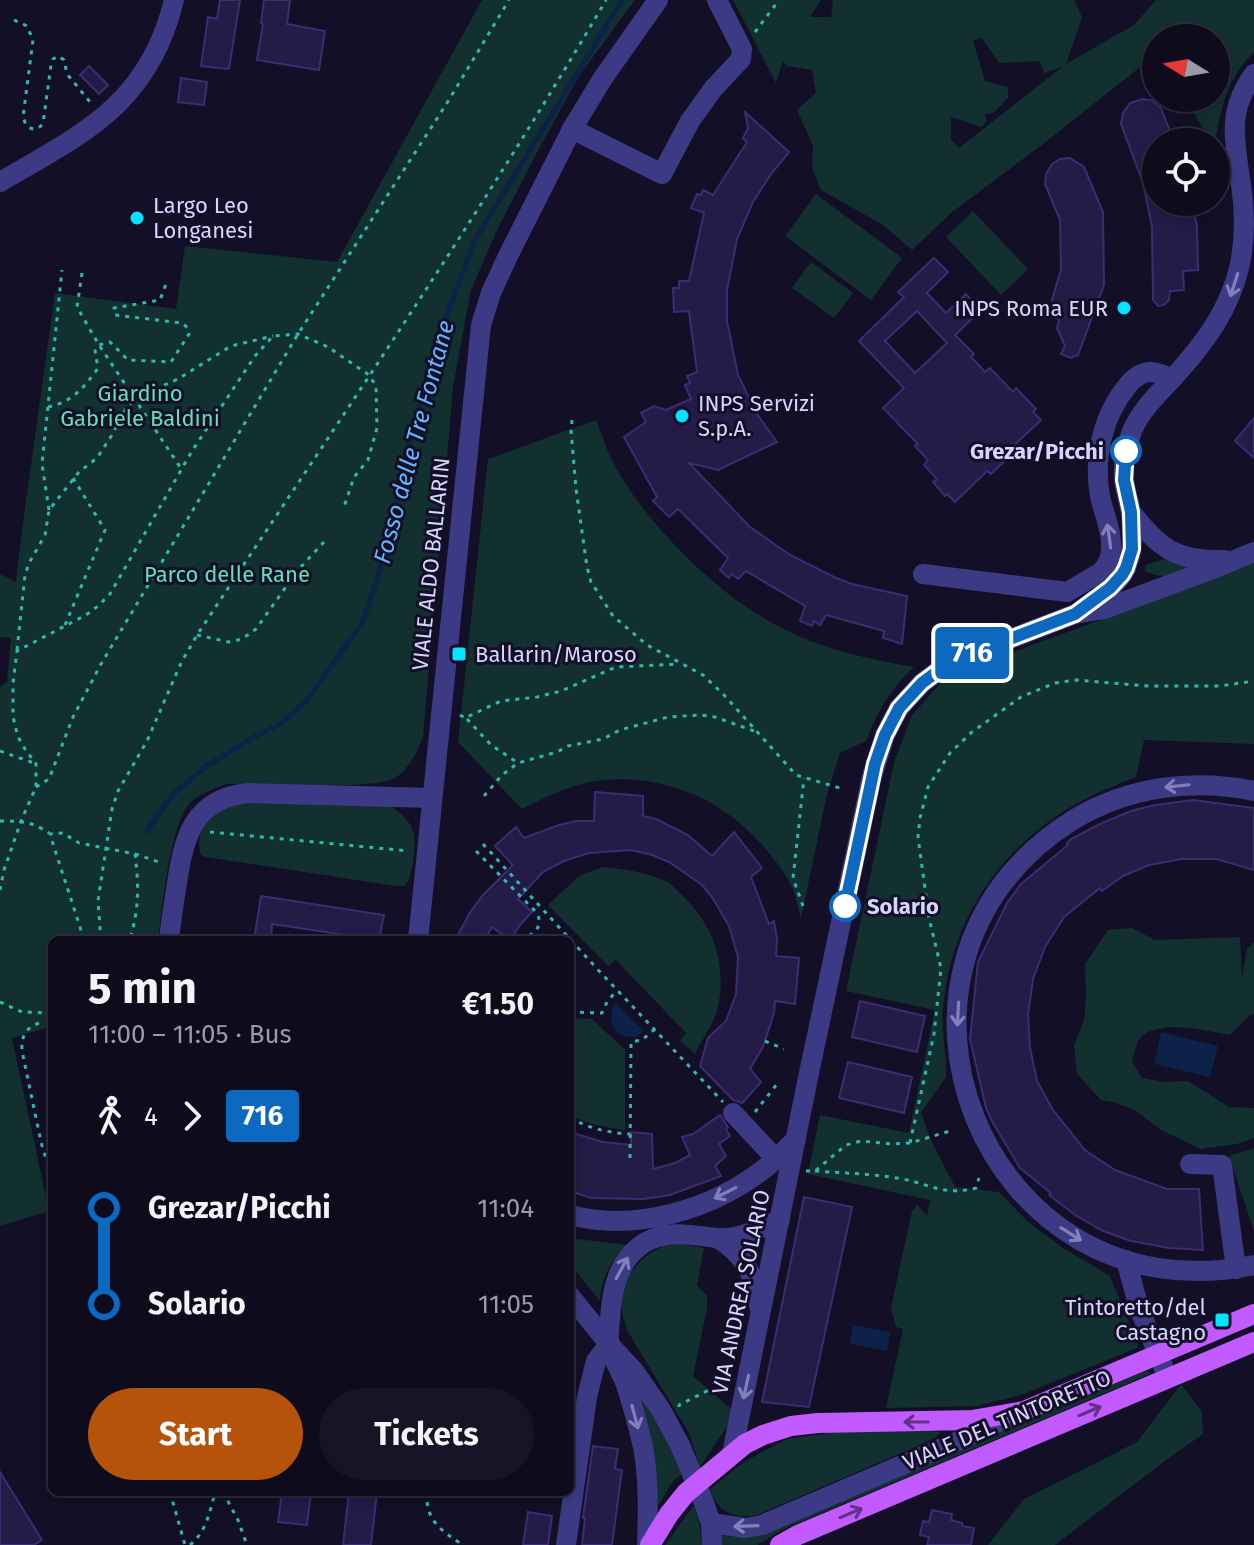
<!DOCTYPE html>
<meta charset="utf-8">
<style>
:root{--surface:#0e0b1c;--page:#171425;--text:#f1f3f6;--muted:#9b9ba3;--line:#2e2b3b;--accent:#b45309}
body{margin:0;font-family:"Fira Sans",sans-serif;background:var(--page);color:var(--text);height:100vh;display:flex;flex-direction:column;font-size:30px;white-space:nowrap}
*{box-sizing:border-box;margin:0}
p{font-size:26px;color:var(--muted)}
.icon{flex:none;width:44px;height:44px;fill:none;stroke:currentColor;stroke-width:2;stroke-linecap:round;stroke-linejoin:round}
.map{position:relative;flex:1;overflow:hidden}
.drawer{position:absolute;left:48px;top:936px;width:526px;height:560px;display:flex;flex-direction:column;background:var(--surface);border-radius:12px;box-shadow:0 4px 12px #0003,0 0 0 2px var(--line)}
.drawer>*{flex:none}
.badge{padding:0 16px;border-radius:6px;font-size:28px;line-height:52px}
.needle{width:52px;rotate:281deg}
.controls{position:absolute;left:1142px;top:24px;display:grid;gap:16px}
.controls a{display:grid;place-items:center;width:88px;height:88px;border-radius:50%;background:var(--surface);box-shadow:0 4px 12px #0003,0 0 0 2px var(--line);font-size:40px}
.map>.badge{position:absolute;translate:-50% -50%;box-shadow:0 0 0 4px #fff}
.legs{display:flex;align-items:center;gap:12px;height:88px;padding:0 40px;font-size:26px}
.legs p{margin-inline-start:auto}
.summary{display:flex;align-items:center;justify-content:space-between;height:136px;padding:0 40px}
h1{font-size:44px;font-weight:700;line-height:60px}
.button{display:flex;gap:16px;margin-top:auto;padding:16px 40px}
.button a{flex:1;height:92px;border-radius:48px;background:var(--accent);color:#fff;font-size:32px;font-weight:700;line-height:92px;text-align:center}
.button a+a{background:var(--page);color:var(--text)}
ul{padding:0 40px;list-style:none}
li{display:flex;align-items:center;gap:28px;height:96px;font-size:30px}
li i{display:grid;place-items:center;width:12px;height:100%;margin:0 10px;background:currentColor}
li i::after{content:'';width:20px;height:20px;margin:-10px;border:6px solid;border-radius:50%;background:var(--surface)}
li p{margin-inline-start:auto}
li:first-child i{background:linear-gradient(#0000 50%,currentColor 0)}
li:last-child i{background:linear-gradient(currentColor 50%,#0000 0)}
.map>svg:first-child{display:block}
.green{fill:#12302f;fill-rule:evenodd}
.water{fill:#0c2248}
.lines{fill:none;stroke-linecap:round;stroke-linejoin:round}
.stream{stroke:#0c2248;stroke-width:5}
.building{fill:#241b47;stroke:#3b2d73;stroke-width:2;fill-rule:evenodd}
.path{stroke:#2fb8b0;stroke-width:3;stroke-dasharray:4 6;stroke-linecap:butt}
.minor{stroke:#3d3a85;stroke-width:20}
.major{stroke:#c25bff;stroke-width:20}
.oneway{stroke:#837fbc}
.oneway2{stroke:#623188}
.line-1-casing{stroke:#fff;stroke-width:18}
.line-1{stroke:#0c69bf;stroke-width:12}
.poi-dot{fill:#00e5ff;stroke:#130f26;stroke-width:3}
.stop-1-dot{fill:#fff;stroke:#0c69bf;stroke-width:4}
.labels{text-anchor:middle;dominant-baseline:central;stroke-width:6;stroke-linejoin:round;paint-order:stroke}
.poi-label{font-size:22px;fill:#d9d4ff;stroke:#130f26;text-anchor:start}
.park-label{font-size:22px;fill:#5fe0c0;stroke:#130f26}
.stop-label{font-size:22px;font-weight:bold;fill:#d9d4ff;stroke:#130f26;text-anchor:end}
.street-label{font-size:22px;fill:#d9d4ff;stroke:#130f26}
.water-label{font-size:24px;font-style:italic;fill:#62b6ff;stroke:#130f26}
</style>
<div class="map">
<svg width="1254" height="1545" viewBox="0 0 1254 1545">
<rect width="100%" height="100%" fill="#130f26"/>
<g class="green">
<path d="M482 0H635L579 76 541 145 498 228 471 290 453 387 423 737C417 753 409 769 395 778 377 790 255 784 226 784 214 789 202 793 192 801 169 822 163 908 158 940H52V1026L12 1038 49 1211 0 1226V687L7 682 11 638 0 637V574L16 582 21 537 55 293 176 309 185 246 337 262Z"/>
<path d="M733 0H821L810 17H831L833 0H1074L1082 17 1066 64 1134 25 1156 0H1254V52C1227 80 1222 104 1215 142H1211L1185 98H1216V38H1156V67L1149 60 1047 141 951 213 912 250 883 225 821 190 812 168 813 146 797 110 816 93 812 70 787 66 783 61 776 83ZM982 38 999 63 1039 61 1044 73 1062 67 959 148 951 139V117L982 127 986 121 985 114 993 113 1008 98V87L985 81 973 41Z"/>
<polygon points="816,194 902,258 871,300 785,236"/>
<polygon points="973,211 1028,269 1001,295 946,237"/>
<polygon points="811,262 853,293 834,318 792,288"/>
<path d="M596 420C601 431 604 443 609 454 622 482 641 507 661 530 704 578 752 619 813 642 846 654 879 661 914 667 889 691 879 709 866 741L840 753 827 794 801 918C798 909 797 898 793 889 786 874 776 861 765 848 721 797 658 770 590 782 566 787 544 798 522 809L458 742 488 459Z"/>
<path d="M1164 559 1168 560 1194 567C1177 574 1163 581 1145 571L1146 565Z"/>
<path d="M1254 563V744L1144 740 1136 777C1115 785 1094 794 1074 805 998 850 951 920 943 1009 941 1032 947 1054 946 1077L921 1113 931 1140 955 1187 999 1192 1028 1222 1063 1248 1110 1276 1138 1344 1137 1348 1021 1395 977 1406 886 1408 903 1329 896 1327 891 1308 912 1211 917 1205 927 1215 930 1200 808 1174 820 1115 909 1133 935 1010 846 991 894 763 912 715 946 677Z"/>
<path d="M238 800 391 806C415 824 417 832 413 862 411 871 411 878 404 886H395L206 857 201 855C192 828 217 811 238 800Z"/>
<path d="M603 867C624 869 644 872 664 880 671 883 677 891 683 896 714 926 728 967 717 1010 714 1023 701 1041 695 1054L680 1041 686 1033 616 960 608 966 548 905 579 876Z"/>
<path d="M1132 928 1155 940 1240 937 1242 977 1247 949 1254 942V1014L1250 1015 1230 1035C1207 1031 1160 1019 1141 1037 1136 1043 1134 1054 1132 1062L1142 1078 1164 1082 1188 1081 1229 1107 1254 1108V1138L1237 1144 1200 1149 1161 1130 1135 1110 1113 1102 1101 1100 1077 1074 1074 1045 1084 1020 1086 997 1085 964 1108 930Z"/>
<path d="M570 1018 592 1019 625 1050V1130C606 1127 586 1125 570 1114Z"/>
<polygon points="1254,1148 1254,1231 1229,1156"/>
<path d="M570 1238 626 1245C611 1261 601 1278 600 1301L570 1264Z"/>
<path d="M667 1244H679L704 1248 697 1285 707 1296V1308L693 1376 736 1413 700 1467 689 1433 627 1330C624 1319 620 1308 621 1297 624 1272 646 1253 667 1244Z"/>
<path d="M1148 1370 1150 1374 782 1530 757 1545H718V1534C735 1538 747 1538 764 1533Z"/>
<path d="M634 1382 685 1473C665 1483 668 1495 656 1508Z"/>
<polygon points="1181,1384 1202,1412 1203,1434 1166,1460 1055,1545 988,1545 1024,1499 1137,1442"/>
<path d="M908 1429 941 1432 936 1437 918 1446 757 1515C734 1519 717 1512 710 1489L744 1462 787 1439 852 1430Z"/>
<polygon points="694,1505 699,1520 702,1545 665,1545"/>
</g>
<g class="water">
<path d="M615 1003 644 1031C624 1048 602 1025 615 1003Z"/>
<polygon points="1161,1032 1218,1046 1210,1077 1154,1064"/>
<polygon points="853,1325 890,1332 887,1351 850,1344"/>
</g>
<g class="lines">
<polyline class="stream" points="147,831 172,795 205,767 254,737 282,723 308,699 362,623 380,571 413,429 438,339 475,240 622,0"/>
</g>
<g class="building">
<polygon points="220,0 240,0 229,69 201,66 208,17 217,19"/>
<polygon points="264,0 290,0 287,24 325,31 319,70 257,60 263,24 261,23"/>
<polygon points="89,66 108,85 99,94 80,75"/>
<polygon points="181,78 207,82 204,105 178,102"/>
<polygon points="1142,99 1151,100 1161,108 1174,142 1156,142 1156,202 1191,202 1197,226 1198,270 1183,271 1184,290 1170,291 1169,300 1164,305 1158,306 1153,300 1152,227 1143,183 1121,124 1123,113 1130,103"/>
<polygon points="745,112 789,152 771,174 753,202 737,239 727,290 727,321 738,375 757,414 777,442 718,470 689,463 750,527 790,555 834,577 852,584 907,596 902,644 883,638 884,631 826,615 820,625 814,621 812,626 800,621 805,606 746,571 738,579 732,574 729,578 720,570 728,558 678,509 669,517 653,501 657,497 624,437 646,422 641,413 654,406 666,410 691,399 685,385 690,383 687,376 697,372 689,311 674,312 673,288 679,288 679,281 689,281 704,213 691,208 697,194 701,195 703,190 713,195 747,142 743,138 748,128"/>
<polygon points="1070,158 1084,167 1103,212 1104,285 1078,355 1071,358 1061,354 1065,346 1057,328 1059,321 1050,307 1061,269 1060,220 1045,184 1046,174 1052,164 1060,159"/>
<path d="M934 258 948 272 927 293 946 313 966 294 981 310 955 335 974 354 971 357 985 372 990 368 1013 392 1016 388 1036 409 1033 412 1041 420 1008 451 1011 455 991 474 987 471 955 502 947 494 945 496 933 482 937 479 924 465 928 460 915 446 918 444 883 408 904 388 859 341 904 297 898 292ZM917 311 947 343 915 373 885 341Z"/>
<polygon points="1254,418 1254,458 1235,441"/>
<polygon points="595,792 643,796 643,816 656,819 688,835 712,856 734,832 762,868 751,877 769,924 774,921 777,939 776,956 799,958 795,1004 775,1001 774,1013 763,1047 750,1069 761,1082 742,1103 733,1100 700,1066 708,1038 726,1021 736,994 738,957 729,926 712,897 702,885 669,862 652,855 631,850 589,853 564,861 543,872 518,899 532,912 520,925 510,940 492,927 484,940 455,940 471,911 483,895 513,865 495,846 516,827 524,838 559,825 576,821 594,821"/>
<polygon points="1193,800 1254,808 1254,870 1216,859 1182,859 1149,865 1123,876 1102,891 1100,888 1064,917 1045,947 1033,979 1028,1015 1030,1048 1037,1081 1053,1110 1085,1150 1115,1170 1167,1189 1199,1189 1203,1250 1169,1248 1131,1241 1103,1231 1075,1215 1049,1195 1051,1193 1020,1168 993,1123 986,1108 970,1039 978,962 1007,903 1021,884 1068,845 1067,843 1071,839 1102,823 1131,811 1155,805"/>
<polygon points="261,896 384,915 379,940 345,940 346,935 272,924 271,940 254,940"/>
<polygon points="860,1001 925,1016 917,1052 852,1037"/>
<polygon points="848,1062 912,1077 904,1113 839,1098"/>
<polygon points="720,1115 728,1127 726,1129 730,1136 719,1144 726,1156 715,1166 721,1176 670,1195 644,1199 591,1198 570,1191 570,1132 603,1142 631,1145 631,1132 652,1134 653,1169 675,1163 690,1155 682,1137 693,1134"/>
<polygon points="804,1197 852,1207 809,1407 762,1402"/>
<polygon points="593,1446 618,1449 615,1469 622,1470 612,1545 582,1545 585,1518 583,1518"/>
<polygon points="0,1472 42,1540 34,1545 0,1545"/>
<polygon points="282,1492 311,1492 307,1525 278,1522"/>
<polygon points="349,1492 377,1492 371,1545 343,1545"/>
<polygon points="932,1510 952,1514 951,1520 962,1523 962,1526 974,1528 971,1545 927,1545 929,1537 920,1535 923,1521 929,1522"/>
<polygon points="528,1512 552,1516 548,1545 523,1545"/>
</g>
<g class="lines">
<g class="path">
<path d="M14 20 27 26 33 40 23 117 26 125C32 131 39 130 43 123L51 65 53 59 58 56 64 60 67 74 90 102"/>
<polyline points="755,32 779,0"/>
<polyline points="82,273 77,307 99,345 182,470"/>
<path d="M48 407C72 402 84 388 98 368L95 351 99 345 110 342 128 360 171 362 189 334 188 328 182 323 115 315 114 308 160 300 166 284"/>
<polyline points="572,420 571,430 576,489 587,567 591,582 613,616 647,645 703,675 724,695 796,775 843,789"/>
<polyline points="49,510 42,464 62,270"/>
<polyline points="65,625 105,530 73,478"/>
<polyline points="197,635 229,642 242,639 256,629 298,570 324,542"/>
<polyline points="17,650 25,575 29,563 45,535 49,510 79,472 97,458 112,435 123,413 135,398 178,379 231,346 273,336"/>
<polyline points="460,715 465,718 501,701 537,697 561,691 616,667 678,664"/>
<polyline points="467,719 491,745 518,763"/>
<polyline points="0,751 34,763"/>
<polyline points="36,787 49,779 73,717 101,664 298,334 447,103 509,0"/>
<polyline points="484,796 502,775 518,763 557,752 568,746 603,739 620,730 668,717 701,715 715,717 754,731"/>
<path d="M0 821C21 821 31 821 49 833"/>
<polyline points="210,832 409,851"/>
<polyline points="483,844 600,972 723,1102"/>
<path d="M476 851 537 913C544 928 533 934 521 940"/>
<polyline points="135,854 162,863"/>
<polyline points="0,890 4,870 21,821 36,787 36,764 25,749 18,737 13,717 13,683 17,651 86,615 98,606 110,594 192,451 255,356 273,336 298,334 328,347 369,375 376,386 377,428 368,460 354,477 344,507"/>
<polyline points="803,906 793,878 804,778"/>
<path d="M84 940C73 904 61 870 50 834L63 833 79 843 135 854C139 888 139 907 130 940"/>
<path d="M101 940 98 901 112 809 118 791 147 741 181 663 197 635C336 425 479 217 606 0"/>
<polyline points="0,1002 22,1012 52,1013"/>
<polyline points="570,1012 602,1013 607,1002 617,990"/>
<path d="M39 1023C25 1028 21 1037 22 1051L41 1142 52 1179"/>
<polyline points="765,1041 784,1049"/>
<polyline points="755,1112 777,1084"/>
<path d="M570 1118C589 1128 608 1133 630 1134"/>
<polyline points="910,1143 934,1034 941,968 929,918 918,837 920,818 928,787 950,753 972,732 1021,697 1055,683 1076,680 1147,686 1220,686 1254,681"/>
<polyline points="630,1158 631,1042 642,1040 655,1029"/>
<polyline points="806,1171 815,1171 846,1145 861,1141 892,1144 910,1143 950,1131"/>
<path d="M815 1171C845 1173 874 1174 903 1179 932 1185 944 1196 976 1188L979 1178"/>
<polyline points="679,1407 679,1405 709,1390"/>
<polyline points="170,1492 185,1545"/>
<polyline points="223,1492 238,1520 247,1545"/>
<path d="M427 1492C425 1520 441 1531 463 1545"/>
<path d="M190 1545C206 1532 210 1512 215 1492"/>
</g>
<g class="minor">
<polyline points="572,129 662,174 690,121 713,89 741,59 742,49 717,0"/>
<path d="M0 182C84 133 149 104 174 0"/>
<path d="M1131 512C1160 549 1177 562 1225 560"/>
<polyline points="923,574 1067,592"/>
<path d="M1067 592 1101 572C1108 565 1112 555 1111 544 1111 527 1103 512 1100 496 1093 457 1103 415 1128 385 1141 369 1155 369 1171 379"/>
<path d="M1081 610C1094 600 1109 592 1119 579 1133 562 1134 536 1131 515 1130 503 1125 491 1124 479 1123 462 1126 447 1132 431 1141 410 1157 395 1173 378 1204 344 1230 310 1240 264 1245 238 1245 211 1241 185 1235 141 1226 112 1254 74"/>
<path d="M1254 791C1192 778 1127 787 1073 820 841 965 984 1322 1254 1265"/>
<path d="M169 940C171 921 174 902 177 883 184 836 194 798 249 793L431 798"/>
<polyline points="418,940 481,325 491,293 507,258 572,129 603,78 658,0"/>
<polyline points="733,1113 776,1159"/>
<polyline points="1190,1164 1222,1165 1236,1269"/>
<path d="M570 1215C636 1232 711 1210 764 1169 776 1160 786 1149 796 1139"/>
<path d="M717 1238C744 1254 755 1276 759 1306"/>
<polyline points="1126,1260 1139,1308 1168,1378"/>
<polyline points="570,1296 609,1344 634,1371 661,1410 680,1445 703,1500 711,1523 712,1545"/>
<polyline points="732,1454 809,1073 872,776 885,735 899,708 922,683 950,662 1075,614 1104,609 1218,567 1254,552"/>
<polyline points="711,1523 745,1528 762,1525 956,1442 1013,1416"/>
<polyline points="566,1545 587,1397 596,1361 609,1344"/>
<path d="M647 1545C648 1512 649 1479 643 1447 638 1425 632 1403 625 1382 620 1370 610 1355 609 1342 608 1334 610 1325 610 1318 612 1289 618 1260 644 1243 667 1229 691 1235 716 1238 738 1240 761 1229 780 1219"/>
</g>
<g class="major">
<polyline points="650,1545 669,1514 686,1493 745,1444 763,1435 791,1426 818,1423 972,1420 1024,1411 1254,1314"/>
<polyline points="780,1545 798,1535 1254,1342"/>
</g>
</g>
<defs><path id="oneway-shaft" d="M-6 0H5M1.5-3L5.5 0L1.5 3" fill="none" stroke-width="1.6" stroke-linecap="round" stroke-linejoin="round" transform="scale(2)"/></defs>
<g class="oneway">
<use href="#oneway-shaft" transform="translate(1234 285) rotate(108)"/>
<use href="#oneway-shaft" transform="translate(1109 536) rotate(-98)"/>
<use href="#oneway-shaft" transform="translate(1177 786) rotate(174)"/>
<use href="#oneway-shaft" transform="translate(958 1014) rotate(93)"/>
<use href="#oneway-shaft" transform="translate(725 1193) rotate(153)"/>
<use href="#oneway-shaft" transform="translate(1071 1234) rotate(32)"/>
<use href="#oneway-shaft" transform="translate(622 1268) rotate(-61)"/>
<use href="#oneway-shaft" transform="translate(746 1387) rotate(102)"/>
<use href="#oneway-shaft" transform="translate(635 1417) rotate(75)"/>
<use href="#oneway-shaft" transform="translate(746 1526) rotate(178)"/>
</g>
<g class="oneway2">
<use href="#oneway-shaft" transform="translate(1090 1411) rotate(-23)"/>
<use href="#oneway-shaft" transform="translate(916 1422) rotate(180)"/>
<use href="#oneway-shaft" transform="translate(851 1513) rotate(-23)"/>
</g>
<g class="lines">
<defs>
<polyline id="line-1" points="845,906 875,764 885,735 899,708 922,683 950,662 1075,614 1110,588 1122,575 1126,568 1132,549 1131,512 1124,480 1126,451"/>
</defs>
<use href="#line-1" class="line-1-casing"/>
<use href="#line-1" class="line-1"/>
</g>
<g class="poi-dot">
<circle cx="137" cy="218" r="8"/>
<circle cx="1124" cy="308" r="8"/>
<circle cx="682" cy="416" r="8"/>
<rect x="451" y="646" width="16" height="16" rx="4"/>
<rect x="1214" y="1312" width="16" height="16" rx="4"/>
</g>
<g class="stop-1-dot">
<circle cx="1126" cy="451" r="14"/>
<circle cx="845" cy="906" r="14"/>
</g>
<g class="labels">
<g class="poi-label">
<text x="153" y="205">Largo Leo<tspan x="153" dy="25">Longanesi</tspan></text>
<text x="1108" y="308" text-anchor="end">INPS Roma EUR</text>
<text x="698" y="403">INPS Servizi<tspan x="698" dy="25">S.p.A.</tspan></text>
<text x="475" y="654">Ballarin/Maroso</text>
<text x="1206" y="1307" text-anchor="end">Tintoretto/del<tspan x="1206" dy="25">Castagno</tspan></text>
</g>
<g class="park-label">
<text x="140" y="393">Giardino<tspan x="140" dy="25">Gabriele Baldini</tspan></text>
<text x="227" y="574">Parco delle Rane</text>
</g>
<g class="stop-label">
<text x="1104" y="451">Grezar/Picchi</text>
<text x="867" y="906" text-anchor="start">Solario</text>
</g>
<g class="street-label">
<text transform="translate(431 564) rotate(-84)">VIALE ALDO BALLARIN</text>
<text transform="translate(741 1292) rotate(-78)">VIA ANDREA SOLARIO</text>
<text transform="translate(1007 1420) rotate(-23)">VIALE DEL TINTORETTO</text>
</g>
<g class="water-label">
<text transform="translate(414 442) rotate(-75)">Fosso delle Tre Fontane</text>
</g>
</g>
</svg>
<div class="controls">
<a><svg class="needle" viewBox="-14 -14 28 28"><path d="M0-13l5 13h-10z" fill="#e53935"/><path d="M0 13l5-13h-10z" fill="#9b9ba3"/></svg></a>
<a><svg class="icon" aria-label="locate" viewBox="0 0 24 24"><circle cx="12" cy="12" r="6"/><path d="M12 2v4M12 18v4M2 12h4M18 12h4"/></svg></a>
</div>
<b class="badge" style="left:972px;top:653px;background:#0c69bf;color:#fff">716</b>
<section class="drawer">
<div class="summary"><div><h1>5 min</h1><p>11:00 – 11:05 · Bus</p></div><b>€1.50</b></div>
<div class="legs"><svg class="icon" aria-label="walk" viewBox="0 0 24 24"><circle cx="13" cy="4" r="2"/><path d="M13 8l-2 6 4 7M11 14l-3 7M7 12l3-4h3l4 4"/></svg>4<svg class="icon" aria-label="forward" viewBox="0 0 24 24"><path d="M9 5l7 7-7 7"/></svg><b class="badge" style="background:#0c69bf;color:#fff">716</b></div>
<ul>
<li><i style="color:#0c69bf"></i><b>Grezar/Picchi</b><p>11:04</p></li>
<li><i style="color:#0c69bf"></i><b>Solario</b><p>11:05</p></li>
</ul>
<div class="button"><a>Start</a><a>Tickets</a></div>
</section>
</div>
